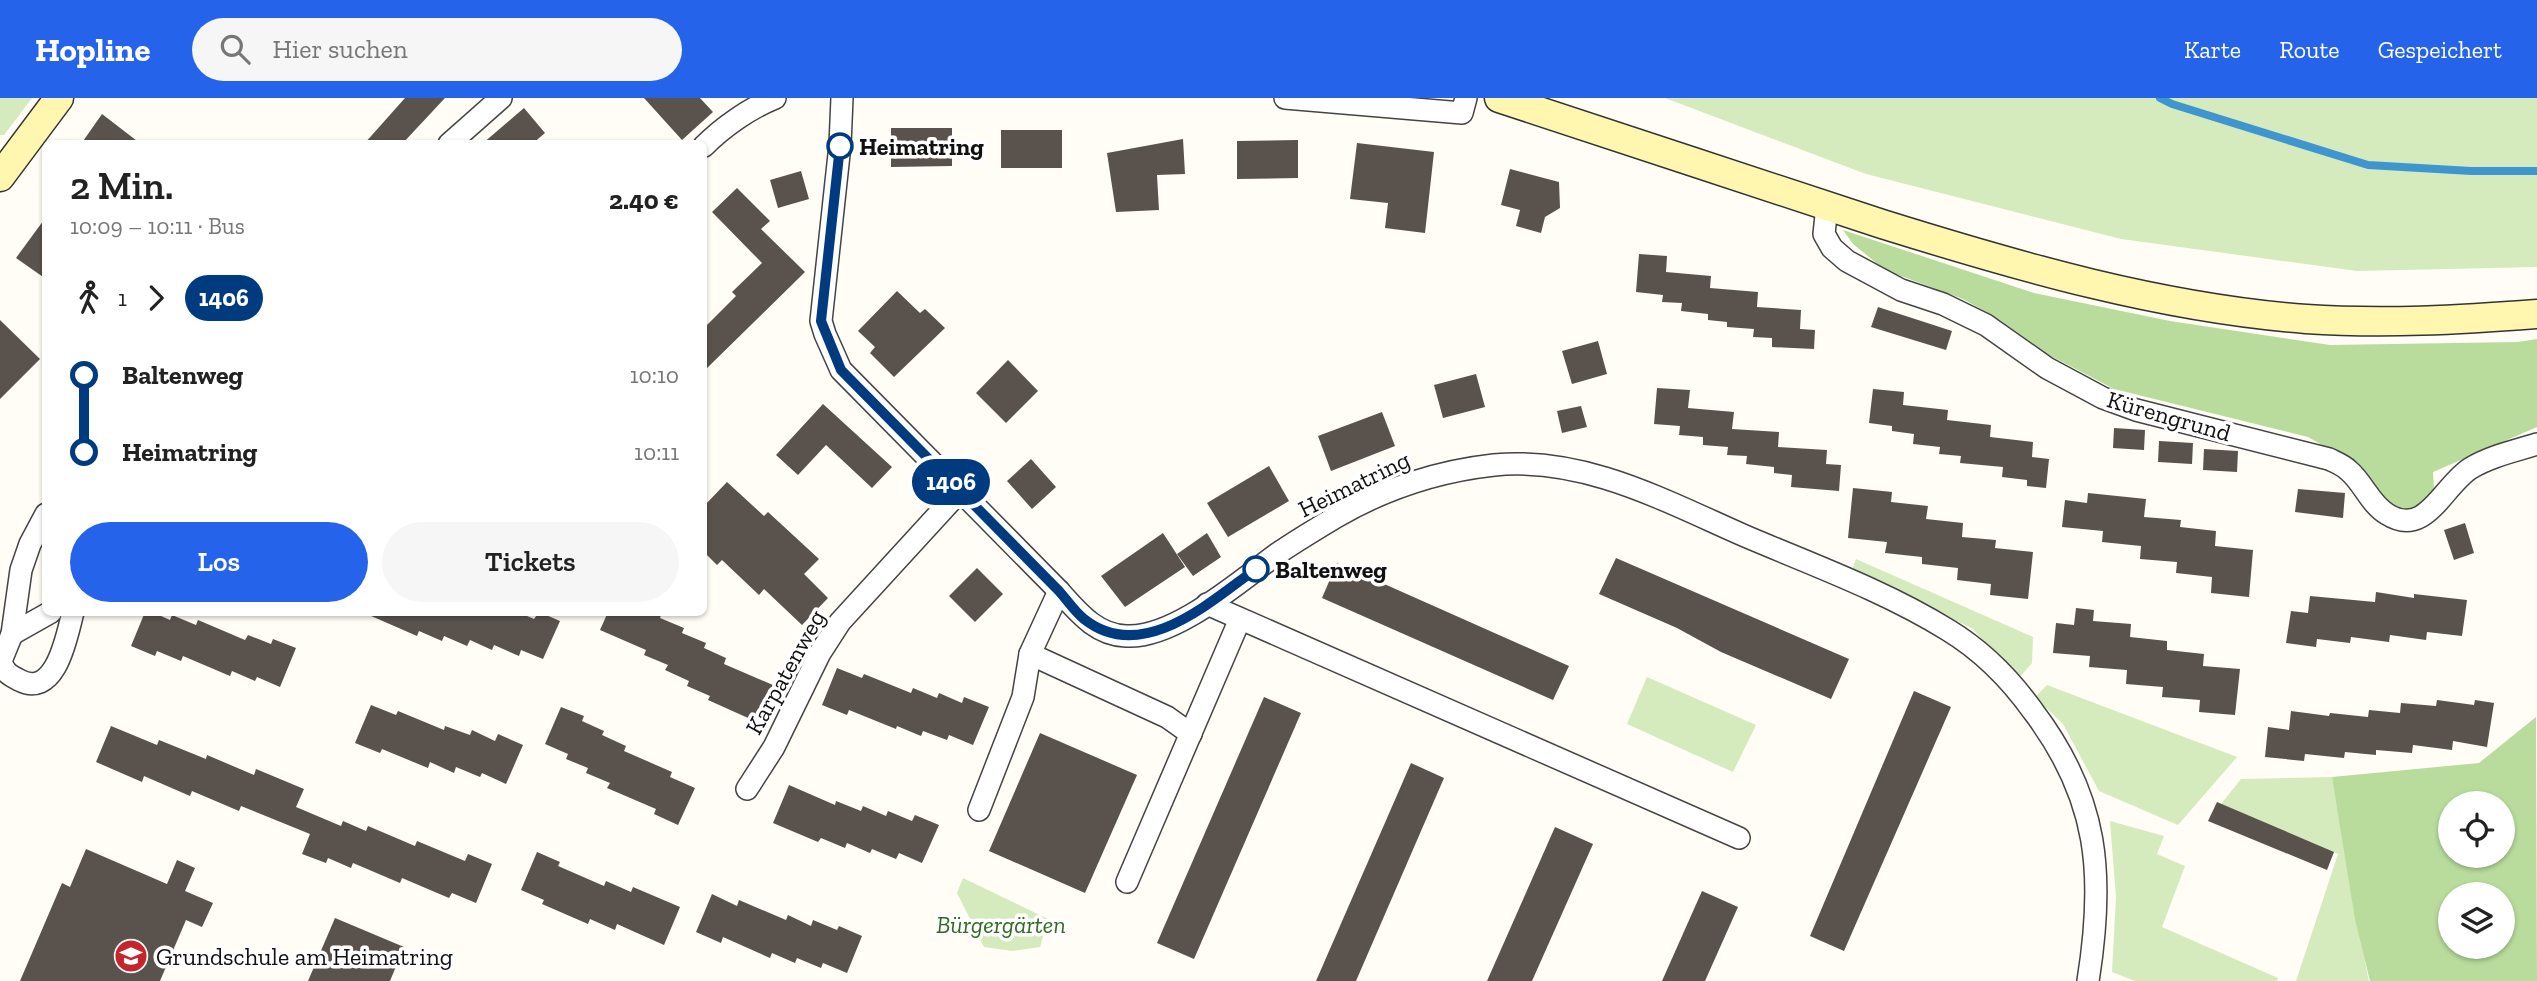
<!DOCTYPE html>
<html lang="de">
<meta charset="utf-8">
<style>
:root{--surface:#fff;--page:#f6f6f6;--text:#222;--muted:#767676;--accent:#2563eb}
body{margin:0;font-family:"Zilla Slab",serif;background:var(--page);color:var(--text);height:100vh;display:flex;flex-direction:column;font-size:26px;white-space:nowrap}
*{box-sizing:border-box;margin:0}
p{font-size:23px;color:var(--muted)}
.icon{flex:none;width:38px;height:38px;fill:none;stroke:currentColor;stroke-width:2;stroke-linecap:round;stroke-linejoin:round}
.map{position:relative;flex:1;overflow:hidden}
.details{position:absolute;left:42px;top:42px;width:665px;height:476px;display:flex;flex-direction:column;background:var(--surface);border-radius:10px;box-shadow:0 2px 5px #0004}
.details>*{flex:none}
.badge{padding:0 14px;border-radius:23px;font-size:24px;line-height:46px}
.tools{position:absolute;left:2438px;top:693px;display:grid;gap:14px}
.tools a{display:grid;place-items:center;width:77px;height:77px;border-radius:50%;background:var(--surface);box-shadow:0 2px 5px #0004;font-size:35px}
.map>.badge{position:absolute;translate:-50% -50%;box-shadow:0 0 0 4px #fff}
.legs{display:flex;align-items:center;gap:10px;height:77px;padding:0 28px;font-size:23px}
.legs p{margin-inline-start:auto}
.headline{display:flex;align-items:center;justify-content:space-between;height:119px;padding:0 28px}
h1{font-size:38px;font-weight:600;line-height:52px}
.action{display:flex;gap:14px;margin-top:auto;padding:14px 28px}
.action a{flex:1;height:80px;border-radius:42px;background:var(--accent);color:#fff;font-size:28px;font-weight:600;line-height:80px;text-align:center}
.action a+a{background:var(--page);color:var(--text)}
ul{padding:0 28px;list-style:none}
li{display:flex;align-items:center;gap:24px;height:77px;font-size:26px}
li i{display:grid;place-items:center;width:10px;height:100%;margin:0 9px;background:currentColor}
li i::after{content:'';width:18px;height:18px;margin:-9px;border:5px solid;border-radius:50%;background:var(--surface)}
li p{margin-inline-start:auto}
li:first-child i{background:linear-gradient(#0000 50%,currentColor 0)}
li:last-child i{background:linear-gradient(currentColor 50%,#0000 0)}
header{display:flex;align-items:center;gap:42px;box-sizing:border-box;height:98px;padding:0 35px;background:var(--accent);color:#fff}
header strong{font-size:33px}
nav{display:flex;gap:38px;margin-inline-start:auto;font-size:24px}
.search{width:490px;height:63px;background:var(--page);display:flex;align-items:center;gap:18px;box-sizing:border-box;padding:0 24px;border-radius:38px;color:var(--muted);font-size:26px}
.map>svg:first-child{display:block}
.green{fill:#d5ebbd}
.forest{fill:#b9dc9c;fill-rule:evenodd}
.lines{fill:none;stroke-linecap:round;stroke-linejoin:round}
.stream{stroke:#3f96cf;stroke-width:8}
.building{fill:#5a524d}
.street-casing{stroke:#444;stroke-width:24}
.secondary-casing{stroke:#333;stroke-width:31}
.street{stroke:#fff;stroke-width:21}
.secondary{stroke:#fff6b0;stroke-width:28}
.line-1-casing{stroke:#fff;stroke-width:16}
.line-1{stroke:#003b80;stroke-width:10}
.stop-1-dot{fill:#fff;stroke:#003b80;stroke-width:3.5}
.labels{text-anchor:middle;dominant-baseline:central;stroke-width:7;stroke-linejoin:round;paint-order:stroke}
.stop-label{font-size:24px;font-weight:bold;fill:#111;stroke:#fff;text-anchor:start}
.street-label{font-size:24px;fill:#111;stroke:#fff}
.park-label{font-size:24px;font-style:italic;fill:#2f6b1f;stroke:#fff}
.poi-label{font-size:24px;fill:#111;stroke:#fff;text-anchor:start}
</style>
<header>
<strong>Hopline</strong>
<div class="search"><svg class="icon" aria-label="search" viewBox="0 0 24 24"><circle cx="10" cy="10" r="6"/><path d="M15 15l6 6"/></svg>Hier suchen</div>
<nav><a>Karte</a><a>Route</a><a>Gespeichert</a></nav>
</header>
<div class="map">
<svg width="2537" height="883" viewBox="0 0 2537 883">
<rect width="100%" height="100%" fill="#fffdf5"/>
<g class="green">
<polygon points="0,0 32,0 4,37 0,37"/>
<polygon points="1665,0 2537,0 2537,169 2357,173 2121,141 1866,76"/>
<polygon points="1856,461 2033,539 2032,565 2017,582 1973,531 1852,471"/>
<polygon points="1647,579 1756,627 1733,674 1627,626"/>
<polygon points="2047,587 2237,659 2178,727 2099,693 2063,626 2035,599"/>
<polygon points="2332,679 2368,879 2369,883 2296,883 2338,756 2221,706 2241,681"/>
<polygon points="2110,723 2164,738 2157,756 2185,768 2162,829 2278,880 2277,883 2135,883 2112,874 2116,799"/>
<polygon points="963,780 1048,821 1040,849 1012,853 984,849 957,795"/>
</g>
<g class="forest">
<polygon points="1843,132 2034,195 2170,223 2330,247 2518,244 2537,241 2537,329 2433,374 2434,391 2430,400 2420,410 2405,411 2389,405 2373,391 2356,366 2308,339 2114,291 2047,256 2000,222 1963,201 1885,172 1853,146"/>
<path d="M2536 619 2537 883H2370L2355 821 2332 679 2479 665ZM2502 705V758H2450V705ZM2502 796V849H2450V796Z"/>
</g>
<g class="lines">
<polyline class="stream" points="2160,0 2172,6 2368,67 2471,73 2537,73"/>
</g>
<g class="building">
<polygon points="405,0 445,0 402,46 364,46"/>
<polygon points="644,0 700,0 713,14 682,42"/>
<polygon points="524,10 545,35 532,46 482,46"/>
<polygon points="102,16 141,46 81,46"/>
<polygon points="891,30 952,30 952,68 891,69"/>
<rect x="1001" y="32" width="61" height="38"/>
<polygon points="1183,41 1185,76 1157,77 1159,112 1116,114 1107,55"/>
<polygon points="1298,42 1298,80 1237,81 1237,43"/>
<polygon points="1357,45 1434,54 1425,135 1385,130 1388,105 1350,101"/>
<polygon points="1510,71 1559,84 1560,110 1545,119 1541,135 1516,128 1520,112 1501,107"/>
<polygon points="801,73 809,101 778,110 770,82"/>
<polygon points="737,90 770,123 761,131 805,174 704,273 704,230 736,198 732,194 762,165 712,114"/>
<polygon points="46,119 46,181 16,160"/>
<polygon points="1639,156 1667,158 1666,174 1711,178 1710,190 1758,194 1757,209 1801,212 1800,231 1815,232 1814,251 1772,249 1772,240 1753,239 1754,231 1727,229 1727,224 1708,222 1708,216 1681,213 1682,205 1662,204 1663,197 1636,194"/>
<polygon points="897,193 920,215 925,211 945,230 894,279 870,255 875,249 858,233"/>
<polygon points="1878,209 1952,233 1946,252 1871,229"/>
<polygon points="0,222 40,261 0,301"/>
<polygon points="1598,243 1607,276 1572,286 1562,253"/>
<polygon points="1008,262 1038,293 1006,325 976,295"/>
<polygon points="1476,276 1485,309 1443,320 1434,287"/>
<polygon points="1657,290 1690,292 1688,310 1734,314 1732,331 1779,334 1778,349 1827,352 1826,366 1841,367 1839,393 1791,389 1792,377 1774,375 1774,369 1746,366 1747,358 1727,357 1728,349 1703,347 1703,339 1679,337 1680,328 1654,326"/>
<polygon points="1873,291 1904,294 1903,307 1948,312 1947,322 1991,327 1990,339 2033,344 2032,359 2049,361 2046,390 2027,388 2027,382 2002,379 2003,369 1960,365 1961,358 1939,356 1940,349 1913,346 1914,336 1892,333 1892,328 1869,325"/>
<polygon points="823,306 892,369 872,390 826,347 798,377 776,357"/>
<polygon points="1581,308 1587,329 1562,335 1557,313"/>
<polygon points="1382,314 1395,348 1331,373 1318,338"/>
<polygon points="2114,330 2145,332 2144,352 2113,350"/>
<polygon points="2159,343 2193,345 2192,366 2158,364"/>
<polygon points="2204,351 2238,353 2237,374 2203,372"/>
<polygon points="1031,361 1056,389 1032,411 1007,383"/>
<polygon points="1269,368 1289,403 1228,439 1207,405"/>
<polygon points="727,384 764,418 768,414 819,461 804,476 828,500 802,527 764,491 759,497 722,462 717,467 704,454 704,408"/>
<polygon points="1853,390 1892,394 1891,404 1928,408 1926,421 1963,425 1962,439 1996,442 1995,450 2033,454 2028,501 1990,497 1991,486 1957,482 1958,470 1922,466 1922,459 1885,455 1887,444 1848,440"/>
<polygon points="2298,391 2345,395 2343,420 2295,414"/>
<polygon points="2088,395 2146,401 2144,419 2181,422 2180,429 2216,433 2215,448 2253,452 2249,499 2211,495 2212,479 2176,475 2177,464 2140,461 2141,448 2102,444 2103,433 2062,429 2065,402 2087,405"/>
<polygon points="2465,425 2474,455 2454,462 2444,432"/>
<polygon points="1163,435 1185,469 1125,509 1101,478"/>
<polygon points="1207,435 1221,459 1193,478 1177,456"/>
<polygon points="1616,460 1849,561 1831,601 1721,554 1677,530 1599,496"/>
<polygon points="1337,465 1569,568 1553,602 1322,500"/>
<polygon points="977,470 1003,496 975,524 949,498"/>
<polygon points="2376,494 2414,500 2414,496 2467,502 2462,538 2427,534 2426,542 2390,537 2389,544 2351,539 2350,545 2317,541 2316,549 2286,545 2291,513 2308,515 2310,498 2375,504"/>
<polygon points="2076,510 2094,512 2093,523 2131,526 2130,539 2167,543 2167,552 2204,556 2203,568 2240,571 2235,617 2199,614 2200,602 2162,599 2163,589 2126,586 2127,572 2089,569 2090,558 2053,555 2056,525 2074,527"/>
<polygon points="145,514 152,514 170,522 172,517 196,527 198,522 245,542 248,537 271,546 273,541 296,550 280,589 257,579 255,583 232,573 230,578 183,558 181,563 157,553 155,558 131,548"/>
<polygon points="362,514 518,514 534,521 539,514 560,523 543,561 521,552 519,558 494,547 492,552 470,542 467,548 444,538 442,543 419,533 417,538"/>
<polygon points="608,514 662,514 660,520 684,530 682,535 706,545 704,550 726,560 724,566 773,587 757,624 708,602 710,598 687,588 689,583 665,572 668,567 644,557 646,552 600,532"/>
<polygon points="837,570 862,580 864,576 911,595 913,590 937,600 939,595 962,605 964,599 989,609 973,647 949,637 947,642 923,633 921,638 897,628 896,631 849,612 847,617 822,607"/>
<polygon points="1914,593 1951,609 1844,853 1810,838"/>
<polygon points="1264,599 1301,615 1194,861 1157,845"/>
<polygon points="2437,602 2474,607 2475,602 2494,605 2487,649 2453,643 2452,652 2413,647 2412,655 2376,652 2376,657 2345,654 2344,660 2305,656 2304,663 2265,659 2268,629 2289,632 2291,613 2329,618 2330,615 2368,619 2369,612 2400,615 2401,605 2436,608"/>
<polygon points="371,607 396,617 398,613 444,632 445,628 470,637 472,632 495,643 498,636 523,647 506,686 482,675 480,679 456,669 454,675 430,664 428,670 382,651 380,655 355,645"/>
<polygon points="561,609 584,618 582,623 604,633 602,637 626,648 624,653 672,674 670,679 695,690 678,727 654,716 656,711 607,690 610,685 586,675 588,670 566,661 568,656 545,646"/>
<polygon points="111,628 157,647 159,642 206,661 207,657 254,677 256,671 304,691 296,709 341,728 343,723 366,733 368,728 415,748 417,743 465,763 468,756 492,766 476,805 452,795 449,800 402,780 400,785 353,765 351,770 328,760 326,765 302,756 310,736 241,708 239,713 192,693 190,698 144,678 142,684 96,664"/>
<polygon points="1040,635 1137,677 1085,795 989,753"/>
<polygon points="1411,665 1444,680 1356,883 1316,883"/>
<polygon points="789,687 835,707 836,703 861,713 863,708 886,718 888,713 912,723 915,717 939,727 922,765 899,755 896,761 872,751 870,755 847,745 845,750 821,740 818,744 773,725"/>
<polygon points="2217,704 2334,754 2327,772 2208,723"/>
<polygon points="1555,729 1593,746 1532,883 1487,883"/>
<polygon points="86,751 167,786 177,762 195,770 185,793 213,805 202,829 186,822 160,883 20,883 62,785 70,789"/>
<polygon points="537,754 560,764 558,768 604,788 606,783 631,794 633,789 680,809 664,847 617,826 615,832 590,821 588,826 542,806 544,802 521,792"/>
<polygon points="1702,793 1738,809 1705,883 1662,883"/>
<polygon points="712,796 737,808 739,802 786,822 788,817 811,828 813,822 837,832 839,828 862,838 847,875 823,865 821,870 797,860 795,865 772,855 770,860 723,839 721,845 696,834"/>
<polygon points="335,820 404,849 390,883 308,883"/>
</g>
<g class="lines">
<defs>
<g id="street">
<path d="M842 0 840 47 821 223 825 236 841 272 1059 493C1078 514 1096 537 1126 538 1174 541 1240 483 1277 456 1296 443 1316 431 1336 419 1384 391 1439 373 1494 367 1584 358 1665 403 1745 438 1813 467 1885 493 1948 532 1981 552 2010 581 2033 613 2099 700 2105 777 2088 883"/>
<polyline points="1285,0 1462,15 1466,0"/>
<polyline points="449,46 501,0"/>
<path d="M704 48C723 29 750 10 775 0"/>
<path d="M1827 108 1824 136 1832 150 1847 163 1901 192 1943 206 1986 227 2047 270 2103 300 2136 312 2329 361C2335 364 2343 367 2348 372 2363 384 2370 406 2387 416 2426 441 2443 387 2471 370 2491 358 2515 353 2537 346"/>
<path d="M46 416 30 446 21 472 12 536 1 563C4 574 9 577 19 582 56 602 67 537 73 514"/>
<polyline points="1207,506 1739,740"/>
<polyline points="12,536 51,514"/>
<polyline points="1030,556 1167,619 1191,636"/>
<polyline points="747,691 774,649 820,555 840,524 960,393"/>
<polyline points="979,712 1023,599 1030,556 1059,493"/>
<polyline points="1127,784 1240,521"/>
</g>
<g id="secondary">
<path d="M1499 0C1627 41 1754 85 1882 126 2020 169 2161 210 2306 221 2383 226 2460 222 2537 216"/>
<polyline points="0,79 59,0"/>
</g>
</defs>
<use href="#street" class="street-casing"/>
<use href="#secondary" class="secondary-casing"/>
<use href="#street" class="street"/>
<use href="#secondary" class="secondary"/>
</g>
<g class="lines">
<defs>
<path id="line-1" d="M840 48 821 223 841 272 1059 493C1067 502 1075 514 1084 521 1142 567 1210 504 1256 471"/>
</defs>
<use href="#line-1" class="line-1-casing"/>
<use href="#line-1" class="line-1"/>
</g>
<defs>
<symbol id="school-disc" viewBox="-11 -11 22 22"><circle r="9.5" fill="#c4262e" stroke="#fff"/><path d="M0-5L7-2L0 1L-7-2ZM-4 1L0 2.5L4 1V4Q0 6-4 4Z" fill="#fff"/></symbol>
</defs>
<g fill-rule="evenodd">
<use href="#school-disc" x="112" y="839" width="38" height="38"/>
</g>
<g class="stop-1-dot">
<circle cx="840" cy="48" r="12"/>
<circle cx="1256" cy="471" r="12"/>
</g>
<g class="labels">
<g class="stop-label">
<text x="859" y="48">Heimatring</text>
<text x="1275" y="471">Baltenweg</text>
</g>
<g class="street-label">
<text transform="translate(2169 318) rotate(16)">Kürengrund</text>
<text transform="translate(1354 386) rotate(-26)">Heimatring</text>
<text transform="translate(785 574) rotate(-61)">Karpatenweg</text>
</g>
<g class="park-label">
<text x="1001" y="826">Bürgergärten</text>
</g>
<g class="poi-label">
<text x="156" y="858">Grundschule am Heimatring</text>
</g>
</g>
</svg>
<div class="tools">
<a><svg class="icon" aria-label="locate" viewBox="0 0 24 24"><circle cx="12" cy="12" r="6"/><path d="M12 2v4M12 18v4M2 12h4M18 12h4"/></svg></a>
<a><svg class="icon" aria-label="layers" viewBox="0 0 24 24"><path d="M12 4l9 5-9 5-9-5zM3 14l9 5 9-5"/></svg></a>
</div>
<b class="badge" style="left:951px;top:384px;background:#003b80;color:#fff">1406</b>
<section class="details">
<div class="headline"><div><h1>2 Min.</h1><p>10:09 – 10:11 · Bus</p></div><b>2.40 €</b></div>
<div class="legs"><svg class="icon" aria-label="walk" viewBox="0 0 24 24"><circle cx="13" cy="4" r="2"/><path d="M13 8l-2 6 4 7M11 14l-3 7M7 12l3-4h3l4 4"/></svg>1<svg class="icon" aria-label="forward" viewBox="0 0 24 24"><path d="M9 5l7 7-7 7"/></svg><b class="badge" style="background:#003b80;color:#fff">1406</b></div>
<ul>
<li><i style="color:#003b80"></i><b>Baltenweg</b><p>10:10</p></li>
<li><i style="color:#003b80"></i><b>Heimatring</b><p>10:11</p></li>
</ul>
<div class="action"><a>Los</a><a>Tickets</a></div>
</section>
</div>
